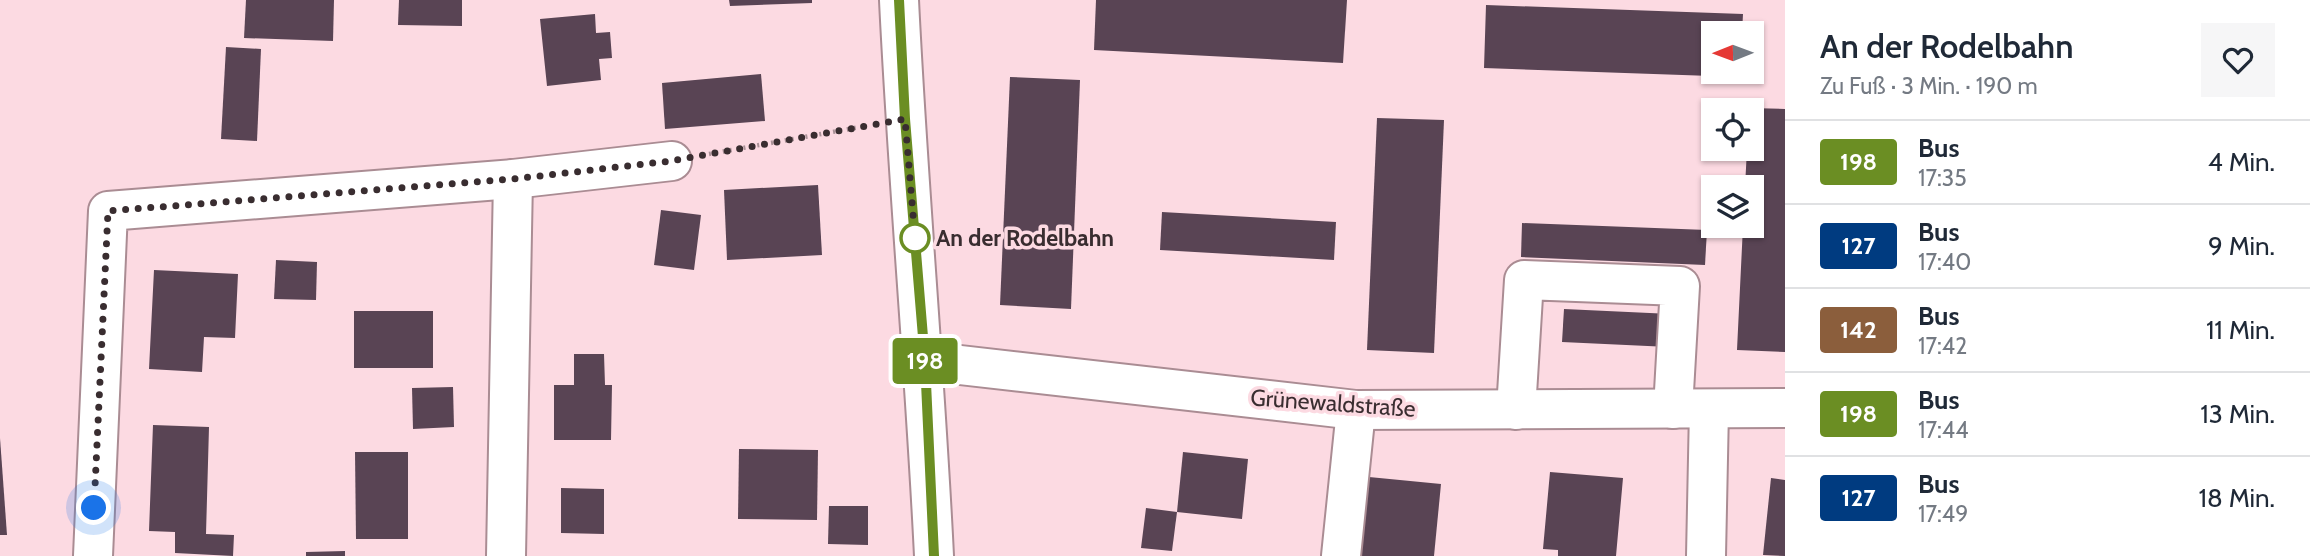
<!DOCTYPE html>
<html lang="de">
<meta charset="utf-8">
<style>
:root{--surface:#fff;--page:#f6f6f7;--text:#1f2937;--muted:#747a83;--line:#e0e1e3}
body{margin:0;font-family:Cabin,sans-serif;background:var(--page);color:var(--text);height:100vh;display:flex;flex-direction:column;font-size:26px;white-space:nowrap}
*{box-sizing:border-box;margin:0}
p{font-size:23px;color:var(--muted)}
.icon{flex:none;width:38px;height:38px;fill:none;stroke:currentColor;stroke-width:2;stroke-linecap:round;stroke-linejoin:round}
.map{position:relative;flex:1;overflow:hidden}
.side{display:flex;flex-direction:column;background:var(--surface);width:525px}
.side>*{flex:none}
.badge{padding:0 14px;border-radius:5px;font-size:24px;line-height:46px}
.needle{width:46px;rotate:269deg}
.fabs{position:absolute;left:1701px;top:21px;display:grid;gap:14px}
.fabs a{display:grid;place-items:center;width:63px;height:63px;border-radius:0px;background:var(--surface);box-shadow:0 2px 5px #0004;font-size:35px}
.you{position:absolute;width:35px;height:35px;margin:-18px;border:5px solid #fff;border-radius:50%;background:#1a73e8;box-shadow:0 0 0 10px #1a73e833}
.map>.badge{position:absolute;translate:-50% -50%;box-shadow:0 0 0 4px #fff}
.round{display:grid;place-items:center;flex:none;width:74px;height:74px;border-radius:0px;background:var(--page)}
.overview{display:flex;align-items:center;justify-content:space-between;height:119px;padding:0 35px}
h1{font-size:33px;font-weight:600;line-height:52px}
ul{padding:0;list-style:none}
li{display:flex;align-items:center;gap:21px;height:84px;padding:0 35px;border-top:2px solid var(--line)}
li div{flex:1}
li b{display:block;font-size:26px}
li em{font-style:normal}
li .badge{min-width:77px;font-weight:700;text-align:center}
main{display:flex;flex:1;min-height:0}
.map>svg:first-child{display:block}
.building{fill:#594454}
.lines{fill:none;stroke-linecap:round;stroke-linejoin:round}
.minor-casing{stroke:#aa8c93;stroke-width:42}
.major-casing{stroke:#aa8c93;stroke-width:42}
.path{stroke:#aa9197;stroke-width:4.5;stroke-dasharray:2 5;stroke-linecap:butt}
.minor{stroke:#fff;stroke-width:38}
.major{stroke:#fff;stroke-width:38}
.line-casing{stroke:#fff;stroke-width:16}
.line{stroke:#6b8e23;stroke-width:10}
.walk{stroke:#392d30;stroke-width:7;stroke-dasharray:0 12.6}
.stop-dot{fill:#fff;stroke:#6b8e23;stroke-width:3.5}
.labels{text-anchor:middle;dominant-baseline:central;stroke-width:7;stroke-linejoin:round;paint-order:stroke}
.stop-label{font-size:23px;font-weight:bold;fill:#392d30;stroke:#fcdae2;text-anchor:start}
.street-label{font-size:23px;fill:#392d30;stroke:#fcdae2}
</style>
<main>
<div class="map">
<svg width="1785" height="556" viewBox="0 0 1785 556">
<rect width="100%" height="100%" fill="#fcdae2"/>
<g class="building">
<polygon points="246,0 334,0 333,41 244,38"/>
<polygon points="399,0 462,0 462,26 398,25"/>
<polygon points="729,0 812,0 812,3 730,6"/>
<polygon points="1096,0 1347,0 1343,63 1094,50"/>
<polygon points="1486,5 1743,14 1742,33 1713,33 1713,72 1740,72 1740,77 1484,68"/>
<polygon points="595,14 596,33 610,32 612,58 599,59 601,80 547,86 540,19"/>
<polygon points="226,47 261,49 257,141 221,139"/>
<polygon points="761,74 765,121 665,129 662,83"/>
<polygon points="1010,77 1080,80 1071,309 1000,305"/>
<polygon points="1749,108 1785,109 1785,352 1737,350 1743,226 1752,226 1752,187 1745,187 1747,149 1752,149 1752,110"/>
<polygon points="1377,118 1444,120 1434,353 1367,350"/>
<polygon points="818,185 822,255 727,260 724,190"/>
<polygon points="661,210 701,215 694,270 654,265"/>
<polygon points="1162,212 1336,222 1334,260 1160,250"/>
<polygon points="1522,223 1707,230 1705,265 1521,257"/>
<polygon points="276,260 317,262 316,300 274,299"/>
<polygon points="154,270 238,274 235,338 204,337 202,372 149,369"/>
<polygon points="1564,309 1671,314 1669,347 1562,342"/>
<rect x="354" y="311" width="79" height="57"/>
<polygon points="574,354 604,354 605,385 612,385 611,440 554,440 554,385 574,385"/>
<polygon points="453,387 454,427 413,429 412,388"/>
<polygon points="153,425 209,427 206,534 234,535 233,556 175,553 175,532 149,531"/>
<polygon points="0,438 7,535 0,535"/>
<polygon points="739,449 818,450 817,520 738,519"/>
<polygon points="355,452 408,452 408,539 356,539"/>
<polygon points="1183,452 1248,459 1242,519 1177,512"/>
<polygon points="1550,472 1623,478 1616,556 1558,556 1558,550 1543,549"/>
<polygon points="1369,477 1441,484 1434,556 1361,556"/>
<polygon points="1771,478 1785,480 1785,556 1763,555"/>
<polygon points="561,488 604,489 604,534 561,533"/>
<polygon points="829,506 868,506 868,545 828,544"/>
<polygon points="1146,508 1177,512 1172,551 1141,548"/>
<polygon points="345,551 345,556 306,556 306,552"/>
</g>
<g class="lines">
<defs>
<g id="minor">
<polyline points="925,361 1356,410 1785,408"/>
<polyline points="1516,410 1524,280 1680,286 1673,409"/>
<polyline points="93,556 108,211 513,179 672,161"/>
<polyline points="506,556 513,179"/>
<polyline points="1341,556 1356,410"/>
<polyline points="1706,556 1709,409"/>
</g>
<path id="major" d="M899 0C908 186 925 370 934 556"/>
</defs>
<use href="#minor" class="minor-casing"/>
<use href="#major" class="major-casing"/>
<polyline class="path" points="709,154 866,126"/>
<use href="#minor" class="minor"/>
<use href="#major" class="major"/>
</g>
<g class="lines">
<defs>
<polyline id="line" points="899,0 905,119 925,361 934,556"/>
</defs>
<use href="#line" class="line-casing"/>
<use href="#line" class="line"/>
<polyline class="walk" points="94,508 108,211 513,179 671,161 905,119 915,238"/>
</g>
<circle class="stop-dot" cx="915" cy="238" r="14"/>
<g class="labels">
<g class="stop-label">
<text x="936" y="238">An der Rodelbahn</text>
</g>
<g class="street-label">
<text transform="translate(1333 403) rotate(4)">Grünewaldstraße</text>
</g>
</g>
</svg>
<div class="fabs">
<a><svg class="needle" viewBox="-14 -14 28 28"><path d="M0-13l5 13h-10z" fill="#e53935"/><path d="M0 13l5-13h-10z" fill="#747a83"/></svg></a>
<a><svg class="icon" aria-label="locate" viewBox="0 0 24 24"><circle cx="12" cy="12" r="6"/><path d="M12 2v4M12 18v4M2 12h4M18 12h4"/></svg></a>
<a><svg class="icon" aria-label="layers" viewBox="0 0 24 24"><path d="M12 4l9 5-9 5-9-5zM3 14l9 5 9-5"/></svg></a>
</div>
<div class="you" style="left:94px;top:508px"></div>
<b class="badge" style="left:925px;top:361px;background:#6b8e23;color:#fff">198</b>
</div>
<section class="side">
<div class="overview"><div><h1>An der Rodelbahn</h1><p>Zu Fuß · 3 Min. · 190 m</p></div><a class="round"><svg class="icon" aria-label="heart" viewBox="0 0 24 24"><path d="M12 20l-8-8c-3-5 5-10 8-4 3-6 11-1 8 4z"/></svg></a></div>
<ul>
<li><span class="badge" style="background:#6b8e23;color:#fff">198</span><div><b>Bus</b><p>17:35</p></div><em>4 Min.</em></li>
<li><span class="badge" style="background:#003b80;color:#fff">127</span><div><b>Bus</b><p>17:40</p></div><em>9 Min.</em></li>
<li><span class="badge" style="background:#8b5e3c;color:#fff">142</span><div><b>Bus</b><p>17:42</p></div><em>11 Min.</em></li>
<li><span class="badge" style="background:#6b8e23;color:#fff">198</span><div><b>Bus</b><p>17:44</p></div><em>13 Min.</em></li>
<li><span class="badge" style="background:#003b80;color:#fff">127</span><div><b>Bus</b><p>17:49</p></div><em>18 Min.</em></li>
</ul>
</section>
</main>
